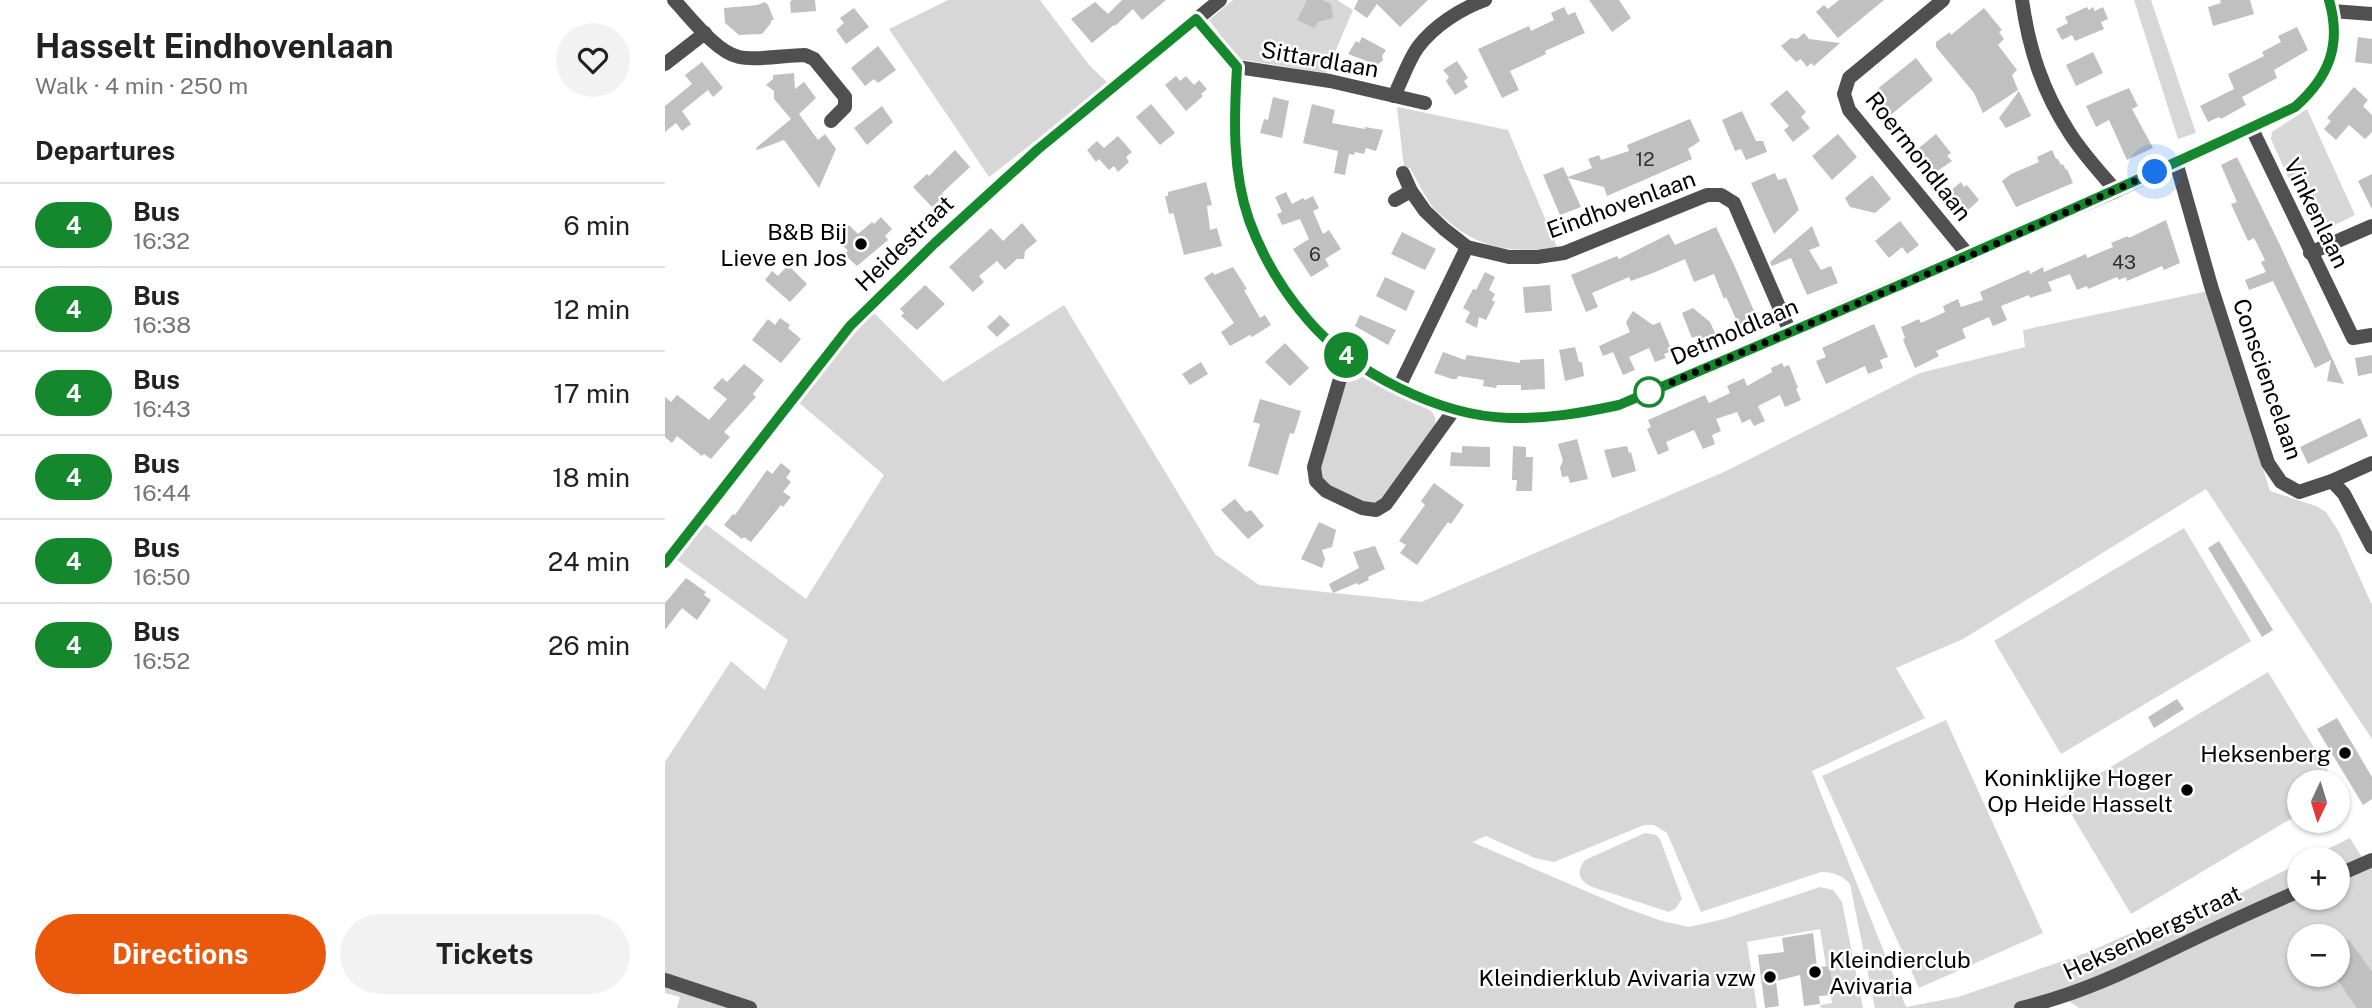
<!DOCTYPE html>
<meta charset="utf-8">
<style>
:root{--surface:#fff;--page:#f2f2f2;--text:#222;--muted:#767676;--line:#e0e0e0;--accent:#ea580c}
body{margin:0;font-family:"Public Sans",sans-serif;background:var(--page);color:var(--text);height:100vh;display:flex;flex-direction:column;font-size:26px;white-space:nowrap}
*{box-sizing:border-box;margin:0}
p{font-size:23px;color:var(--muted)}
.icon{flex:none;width:38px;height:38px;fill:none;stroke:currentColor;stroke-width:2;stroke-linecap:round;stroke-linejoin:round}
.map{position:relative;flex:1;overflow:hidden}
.panel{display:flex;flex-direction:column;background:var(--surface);width:665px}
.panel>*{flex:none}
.badge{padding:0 14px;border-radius:23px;font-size:24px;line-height:46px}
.needle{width:46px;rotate:184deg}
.tools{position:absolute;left:1622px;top:770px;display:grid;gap:14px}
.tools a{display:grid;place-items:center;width:63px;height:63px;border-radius:50%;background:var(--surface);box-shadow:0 2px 5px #0004;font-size:35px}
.you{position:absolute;width:35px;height:35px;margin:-18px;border:5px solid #fff;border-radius:50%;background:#1a73e8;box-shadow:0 0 0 10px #1a73e833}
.map>.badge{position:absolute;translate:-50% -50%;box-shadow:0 0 0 4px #fff}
h2{padding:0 35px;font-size:26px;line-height:63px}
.round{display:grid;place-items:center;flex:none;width:74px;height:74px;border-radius:37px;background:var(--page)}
.summary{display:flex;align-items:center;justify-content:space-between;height:119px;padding:0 35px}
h1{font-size:33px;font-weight:700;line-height:52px}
.cta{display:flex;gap:14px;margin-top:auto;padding:14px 35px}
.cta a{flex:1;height:80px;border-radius:42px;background:var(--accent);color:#fff;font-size:28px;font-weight:700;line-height:80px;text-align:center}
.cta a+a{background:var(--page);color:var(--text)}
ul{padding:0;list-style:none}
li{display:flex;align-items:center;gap:21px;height:84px;padding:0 35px;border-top:2px solid var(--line)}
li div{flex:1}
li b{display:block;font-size:26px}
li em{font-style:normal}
li .badge{min-width:77px;font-weight:700;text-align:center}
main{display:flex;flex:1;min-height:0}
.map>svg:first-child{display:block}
.green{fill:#d7d7d7;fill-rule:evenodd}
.building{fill:#c0c0c0}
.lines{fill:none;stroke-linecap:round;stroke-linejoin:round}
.minor{stroke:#505050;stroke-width:14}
.line-casing{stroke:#fff;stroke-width:16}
.line{stroke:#15882e;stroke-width:10}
.walk{stroke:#000;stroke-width:7;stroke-dasharray:0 12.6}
.poi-dot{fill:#000;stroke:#fff;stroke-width:2.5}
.stop-dot{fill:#fff;stroke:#15882e;stroke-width:3.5}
.labels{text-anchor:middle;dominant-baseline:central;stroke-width:5;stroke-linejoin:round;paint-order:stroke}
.number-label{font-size:19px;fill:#303030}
.street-label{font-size:23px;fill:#000;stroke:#fff}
.poi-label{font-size:23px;fill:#000;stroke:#fff;text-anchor:end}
</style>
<main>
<section class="panel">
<div class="summary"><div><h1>Hasselt Eindhovenlaan</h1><p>Walk · 4 min · 250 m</p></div><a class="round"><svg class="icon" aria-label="heart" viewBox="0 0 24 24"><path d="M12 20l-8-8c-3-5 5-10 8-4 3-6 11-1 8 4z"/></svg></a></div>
<h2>Departures</h2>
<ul>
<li><span class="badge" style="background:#15882e;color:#fff">4</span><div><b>Bus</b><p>16:32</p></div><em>6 min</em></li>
<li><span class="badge" style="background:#15882e;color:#fff">4</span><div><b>Bus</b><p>16:38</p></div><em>12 min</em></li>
<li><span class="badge" style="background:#15882e;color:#fff">4</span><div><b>Bus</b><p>16:43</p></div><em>17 min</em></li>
<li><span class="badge" style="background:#15882e;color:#fff">4</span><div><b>Bus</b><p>16:44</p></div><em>18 min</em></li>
<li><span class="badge" style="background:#15882e;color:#fff">4</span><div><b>Bus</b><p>16:50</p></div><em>24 min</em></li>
<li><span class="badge" style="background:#15882e;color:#fff">4</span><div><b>Bus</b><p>16:52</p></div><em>26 min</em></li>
</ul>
<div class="cta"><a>Directions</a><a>Tickets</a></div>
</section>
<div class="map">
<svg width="1707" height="1008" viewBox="0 0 1707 1008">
<rect width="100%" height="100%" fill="#fff"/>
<g class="green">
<polygon points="283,0 375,0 424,65 444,84 324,177 224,29"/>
<polygon points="568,0 672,0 688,10 661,73 573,59 544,20"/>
<polygon points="1469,0 1486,0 1531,133 1513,139"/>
<path d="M732 107 843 130 892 247C851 254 814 249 782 220 776 215 770 211 766 205 758 193 752 180 745 168H739Z"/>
<polygon points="1642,109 1690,215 1653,233 1631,184 1626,184 1606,139 1607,132"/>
<path d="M1543 291 1605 491 1651 506 1661 512 1674 532 1707 605V739L1541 489 1298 639 1231 668 1260 718 1147 771 1241 1007 1293 997 1424 952 1459 936 1564 899 1634 863V898H1673V859H1642L1685 838 1703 867 1707 866V1008H1414L1402 1000 1377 1008H1210L1185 884C1177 875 1168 872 1156 872L1036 912 1002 833 989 825H979L889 862 870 858 821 836 807 842 958 907 997 921 1024 927 1059 919 1155 887 1168 890 1177 902 1198 1008H1156L1155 1005 1167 1003 1155 929 1082 942 1092 1008H12L15 997 0 993V762L66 661 100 690 123 640 12 560 39 523 141 599 219 475 132 401 208 312 278 382 399 305 550 554 594 585 756 602 1061 471 1255 373 1360 347 1358 330ZM1634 936H1673V975H1634Z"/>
<path d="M689 374H697L759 406C768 412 772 416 770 426L717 499 704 505 662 487 653 473 680 379Z"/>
<polygon points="1519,528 1586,641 1396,754 1329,641"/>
<polygon points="1603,672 1670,782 1634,782 1634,814 1466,914 1396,797"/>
<polygon points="1281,720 1378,933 1254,988 1157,776"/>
<path d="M980 833 991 835 995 839 1017 899 1010 909 1004 912 927 887C913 880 911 872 920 860Z"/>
</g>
<g class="building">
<polygon points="127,0 150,0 151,11 126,13 125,2"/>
<polygon points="457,0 501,0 477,20 468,9 450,26 449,25 427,43 406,19 430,2 443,14"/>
<polygon points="642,0 658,0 666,4 668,18 653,22 649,28 632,20"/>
<polygon points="693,0 763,0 735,27 712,4 702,18 689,9"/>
<polygon points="924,0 954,0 966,18 947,32"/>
<polygon points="1174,0 1219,0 1173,38 1151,12 1159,5 1163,9"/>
<polygon points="1555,0 1585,0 1589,14 1548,26 1543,7 1556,3"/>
<polygon points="100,2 103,5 109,20 106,20 106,23 97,34 74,35 60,23 59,8 92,5"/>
<polygon points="899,7 903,15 910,12 920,33 880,51 881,54 845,71 854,90 837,98 813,49 864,26 866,31 889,20 886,13"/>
<polygon points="1422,7 1424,10 1428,7 1430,11 1438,7 1443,19 1436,22 1439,29 1410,41 1407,35 1397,40 1391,29 1403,23 1400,17"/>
<polygon points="189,8 204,27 181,44 171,30 179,23 175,18"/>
<polygon points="1319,8 1337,30 1334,32 1339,39 1333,45 1352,70 1347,75 1353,90 1318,113 1309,93 1271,47 1271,42 1285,32 1286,35"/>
<polygon points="1632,27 1643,50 1609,70 1612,78 1577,97 1581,105 1556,119 1554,117 1543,122 1535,106 1569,89 1563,74 1599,56 1597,52 1616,42 1613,36"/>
<polygon points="1139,33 1144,39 1175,43 1149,66 1146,63 1142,67 1136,59 1131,62 1116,46 1126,38 1132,39"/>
<polygon points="697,37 721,50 717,56 718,60 712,65 683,54 691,41 694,43"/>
<polygon points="1693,37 1707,39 1707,64 1690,62"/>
<polygon points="213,46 231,70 213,83 209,79 200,86 186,68"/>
<polygon points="1428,52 1438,73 1411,86 1401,65"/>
<polygon points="1251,58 1268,80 1222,118 1209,103 1217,97 1211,90"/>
<polygon points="792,61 803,78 799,81 803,87 790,95 781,81 784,77 778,70"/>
<polygon points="37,62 58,88 48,97 43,90 17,111 26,124 17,131 11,123 0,132 0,106 27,84 20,75"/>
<polygon points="129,73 130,89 139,82 151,98 134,114 153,140 160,134 171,149 154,188 119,140 92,150 91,148 126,119 109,99 109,91 101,85 108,79 108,75"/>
<polygon points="511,76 515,81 521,76 529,85 534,80 542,89 536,94 538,96 521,111 500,85"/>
<polygon points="1689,87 1703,100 1698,106 1707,115 1707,132 1700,139 1684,125 1671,140 1659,129 1666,121 1662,118"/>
<polygon points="1464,88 1473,106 1467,109 1488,148 1462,160 1444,120 1431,127 1421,106"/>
<polygon points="1122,90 1141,112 1136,117 1145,128 1128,142 1119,130 1124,126 1105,104"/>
<polygon points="1354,91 1366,116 1341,128 1334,118"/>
<polygon points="608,97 624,101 617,138 595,133 599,119 603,120"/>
<polygon points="486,104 510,133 495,145 471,117"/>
<polygon points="647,104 670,110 667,123 700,129 700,127 718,130 711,151 701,148 699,154 690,152 689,155 684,154 680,175 669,173 673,151 638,143"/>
<polygon points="217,106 228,122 202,145 189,128"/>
<polygon points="1077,111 1091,141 1098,141 1102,152 1081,160 1076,149 1070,151 1057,120"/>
<polygon points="1025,119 1035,141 1023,149 1027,159 942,196 939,187 903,178 916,207 895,215 878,175 898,167 903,177 927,168 923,159 934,155 936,160 964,151 962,145"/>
<polygon points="1173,134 1192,157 1167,180 1147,156"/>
<polygon points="1271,134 1286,153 1282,156 1287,161 1268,174 1249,152"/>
<polygon points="453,136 467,152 461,157 464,162 453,172 449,166 444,170 434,159 431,162 422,150 432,141 439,148"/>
<polygon points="290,150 305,167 277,193 279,196 267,207 248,187 262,174 264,176"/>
<polygon points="1387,150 1391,159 1393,159 1396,165 1398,164 1401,170 1402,169 1408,183 1351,207 1337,181 1346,174 1374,162 1372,157"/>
<polygon points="1572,157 1614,243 1679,384 1662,381 1666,360 1650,368 1608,281 1584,290 1580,280 1601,272 1596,262 1600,260 1589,238 1583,241 1566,204 1572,202 1556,165"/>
<polygon points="1110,173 1113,180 1121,178 1134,210 1109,234 1086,183"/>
<polygon points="1707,174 1707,209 1693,181"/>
<polygon points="1207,175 1226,199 1210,213 1185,207 1180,198"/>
<polygon points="541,182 547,205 542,206 545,230 552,228 557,246 519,255 509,215 508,213 504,214 500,196 503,196 503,192"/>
<polygon points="1296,182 1299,187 1302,185 1314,200 1303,210 1298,204 1295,206 1284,192"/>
<polygon points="621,192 627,204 638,198 640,200 648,196 654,208 648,211 658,234 664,230 676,249 660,259 664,266 646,277 628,249 644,239 635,219 617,225 612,214 617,212 610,197"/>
<polygon points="216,217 227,229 220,236 223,240 192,266 179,254 183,251 171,238 184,225 193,234 207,222 209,224"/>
<polygon points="1501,220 1515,263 1499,270 1497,266 1462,281 1461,277 1454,280 1452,277 1423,289 1422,286 1412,290 1405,274 1383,282 1387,291 1365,298 1364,295 1336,306 1342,320 1328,326 1324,317 1297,329 1301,338 1271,351 1274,356 1250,368 1238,340 1240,338 1236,327 1254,319 1256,323 1280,312 1278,306 1293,299 1296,307 1318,300 1315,292 1364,270 1365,274 1378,267 1379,272 1421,254 1422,258 1448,247 1446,243 1463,236 1464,238"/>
<polygon points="1235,221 1254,245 1242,254 1237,247 1224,258 1210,241"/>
<polygon points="357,223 372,241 360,251 359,259 352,259 340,270 332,261 314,276 319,282 308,292 284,267 326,228 338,241"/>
<polygon points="1147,226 1155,246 1144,250 1156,270 1166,266 1173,283 1142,295 1126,258 1107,266 1105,262"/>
<polygon points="1051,227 1070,267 1089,311 1087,312 1089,319 1076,325 1073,318 1071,319 1061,297 1059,299 1049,274 1029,282 1020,259 988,273 966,281 964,277 927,293 933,307 921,312 906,275 952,256 954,259 1004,234 1010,245"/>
<polygon points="737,232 771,249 760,270 726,254"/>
<polygon points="123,265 142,284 125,302 100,280 107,271 113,276"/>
<polygon points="568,267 582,289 579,290 595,318 600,315 606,325 587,337 585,335 565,346 556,332 569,323 539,278 548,272 549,275"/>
<polygon points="820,272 830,277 824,290 830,294 827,300 830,302 821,320 814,317 812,328 800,322 805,312 798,308 808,289 811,290"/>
<polygon points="720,277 750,291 741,311 711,296"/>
<polygon points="260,285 280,304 252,330 236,316 239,313 235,309"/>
<polygon points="885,285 887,311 860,313 858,287"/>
<polygon points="1028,308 1045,322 1051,335 1035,342 1032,336 1027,338 1017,313"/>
<polygon points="968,311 988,325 995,322 1007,351 999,354 1001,358 990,362 984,348 964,357 970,370 958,375 948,352 938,356 934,346 965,332 961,322"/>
<polygon points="335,315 345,325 332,337 322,327"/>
<polygon points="695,315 731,330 723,345 690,326"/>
<polygon points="115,318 125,325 123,328 136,339 116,363 87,340 103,319 110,325"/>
<polygon points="1209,324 1223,357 1215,360 1218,368 1203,374 1200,366 1161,384 1151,361 1161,357 1157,348"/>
<polygon points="620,343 644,368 625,386 600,362"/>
<polygon points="910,347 914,362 917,362 919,376 900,381 894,350"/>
<polygon points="778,352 800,360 802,355 855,363 855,360 879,359 880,389 856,390 856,385 832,385 831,388 818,386 819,380 793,376 792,379 787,379 769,373"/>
<polygon points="1707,355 1707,373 1693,376 1690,358"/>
<polygon points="536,362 543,374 525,385 517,374"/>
<polygon points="1117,363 1119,367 1124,365 1133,388 1131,389 1136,400 1120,407 1115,395 1093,406 1100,421 1089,426 1085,419 1077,423 1072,412 1051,419 1056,431 1047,435 1050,444 1038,449 1029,430 1001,442 1004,450 993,455 982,429 986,427 983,420 1040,395 1044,403 1065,393 1062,386 1079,378 1082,386 1107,372 1106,368"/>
<polygon points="79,364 99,380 88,394 91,397 59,432 65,437 46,459 39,454 37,456 12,436 7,443 0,437 0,397 6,402 12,395 44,420 62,399 48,388 57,378 62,382"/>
<polygon points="595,399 636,411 629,434 625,433 613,475 583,466 595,424 588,422"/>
<polygon points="1695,418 1703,436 1643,464 1635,447"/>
<polygon points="912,439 923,479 905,483 903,476 897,477 895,467 898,461 893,444"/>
<polygon points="797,446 825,447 825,467 785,466 786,452 797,453"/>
<polygon points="848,446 861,447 861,457 868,457 867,491 851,491 852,480 847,480"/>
<polygon points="962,446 964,453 966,452 971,471 947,478 939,450"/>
<polygon points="116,463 126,471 121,478 126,482 118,492 126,497 118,507 116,505 86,542 79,537 77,539 59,525 68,514 70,515 102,470 107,474"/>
<polygon points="769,483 799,505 786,524 783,522 752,565 735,553 741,545 734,541 760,505 756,501"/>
<polygon points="570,499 581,512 586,510 599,526 583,539 556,510"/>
<polygon points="654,522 671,530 667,547 657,550 660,559 657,568 636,559"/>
<polygon points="1554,541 1608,630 1597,637 1543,548"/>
<polygon points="710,546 720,569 703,577 704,580 693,585 692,583 668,593 664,584 694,568 688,552"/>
<polygon points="21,578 41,592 39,595 46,600 32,620 17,608 0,630 0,603"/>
<polygon points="1512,699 1519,709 1489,728 1483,717"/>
<polygon points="1672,718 1707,777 1707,799 1698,805 1652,729"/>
<polygon points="1148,933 1152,967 1165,966 1168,995 1154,996 1155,1004 1139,1006 1135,975 1111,981 1114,1006 1100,1008 1093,955 1119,952 1117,938"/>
<polygon points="1684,940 1707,972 1707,1008 1692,1008 1673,981 1673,948"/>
</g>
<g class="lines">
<g class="minor">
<path d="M9 0C25 17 51 52 74 57 92 61 121 55 140 55L149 59 180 97V107L166 121"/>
<polyline points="1278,0 1184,78 1179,94 1184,110 1304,256"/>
<path d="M1357 0C1364 49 1377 90 1404 132 1417 153 1435 172 1451 191"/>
<polyline points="1667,11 1707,14"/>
<path d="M531 19 572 67C569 118 567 171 584 220 597 256 618 291 643 320 688 373 775 416 844 418 882 419 917 413 954 405L1451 191 1630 107C1664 77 1677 45 1664 0"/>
<polyline points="0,64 40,33"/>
<polyline points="572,67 665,81 760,103"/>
<path d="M729 96C737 80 743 61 753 47 769 26 795 9 820 0"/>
<polyline points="1586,127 1688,338 1707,335"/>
<polyline points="1511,162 1546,286 1603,463 1616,482 1634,492 1667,481 1679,494 1707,547"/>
<polyline points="738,173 746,191 760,211 779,229 802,247 844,257 872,257 899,253 1042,195 1056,195 1069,203 1125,332"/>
<polyline points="730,200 746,191"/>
<polyline points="1645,253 1707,226"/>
<polyline points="682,355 649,467 651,481 661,491 697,508 711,510 721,504 789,410"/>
<polyline points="734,387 802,247"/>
<polyline points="1667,481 1707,463"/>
<polyline points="0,563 185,326 270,243 372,150 555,0"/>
<polyline points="1673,875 1707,860"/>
<polyline points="0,980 85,1008"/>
<path d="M1356 1008C1415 994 1462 971 1516 945 1555 926 1595 908 1634 891"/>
</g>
</g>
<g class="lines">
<defs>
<path id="line" d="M0 563 185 326 270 243 372 150 531 19 572 67C569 118 567 171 584 220 597 256 618 291 643 320 688 373 775 416 844 418 882 419 917 413 954 405 1181 309 1407 212 1630 107 1664 77 1677 45 1664 0"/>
</defs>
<use href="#line" class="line-casing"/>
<use href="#line" class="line"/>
<polyline class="walk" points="984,392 1304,256 1490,172"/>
</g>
<g class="poi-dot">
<circle cx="196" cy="244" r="7"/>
<circle cx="1680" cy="753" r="7"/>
<circle cx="1522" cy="790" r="7"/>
<circle cx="1150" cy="972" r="7"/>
<circle cx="1105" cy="977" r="7"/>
</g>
<circle class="stop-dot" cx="984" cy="392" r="14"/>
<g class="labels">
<g class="number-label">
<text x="980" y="159">12</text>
<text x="650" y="254">6</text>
<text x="1459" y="262">43</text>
</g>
<g class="street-label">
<text transform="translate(655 59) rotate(10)">Sittardlaan</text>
<text transform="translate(1254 156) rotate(52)">Roermondlaan</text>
<text transform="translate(956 204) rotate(-20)">Eindhovenlaan</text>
<text transform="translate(1652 213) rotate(64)">Vinkenlaan</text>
<text transform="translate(239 243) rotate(-44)">Heidestraat</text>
<text transform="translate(1069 331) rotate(-23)">Detmoldlaan</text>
<text transform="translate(1603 379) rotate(71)">Consciencelaan</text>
<text transform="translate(1487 932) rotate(-25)">Heksenbergstraat</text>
</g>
<g class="poi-label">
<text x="182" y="231">B&amp;B Bij<tspan x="182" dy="26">Lieve en Jos</tspan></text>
<text x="1666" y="753">Heksenberg</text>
<text x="1508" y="777">Koninklijke Hoger<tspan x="1508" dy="26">Op Heide Hasselt</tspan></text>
<text x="1164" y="959" text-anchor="start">Kleindierclub<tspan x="1164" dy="26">Avivaria</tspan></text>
<text x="1091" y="977">Kleindierklub Avivaria vzw</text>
</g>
</g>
</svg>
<div class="tools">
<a><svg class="needle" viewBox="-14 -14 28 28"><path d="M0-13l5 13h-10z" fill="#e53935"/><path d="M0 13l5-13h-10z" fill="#767676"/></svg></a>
<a>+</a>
<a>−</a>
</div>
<div class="you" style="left:1490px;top:172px"></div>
<b class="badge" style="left:681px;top:355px;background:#15882e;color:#fff">4</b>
</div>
</main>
